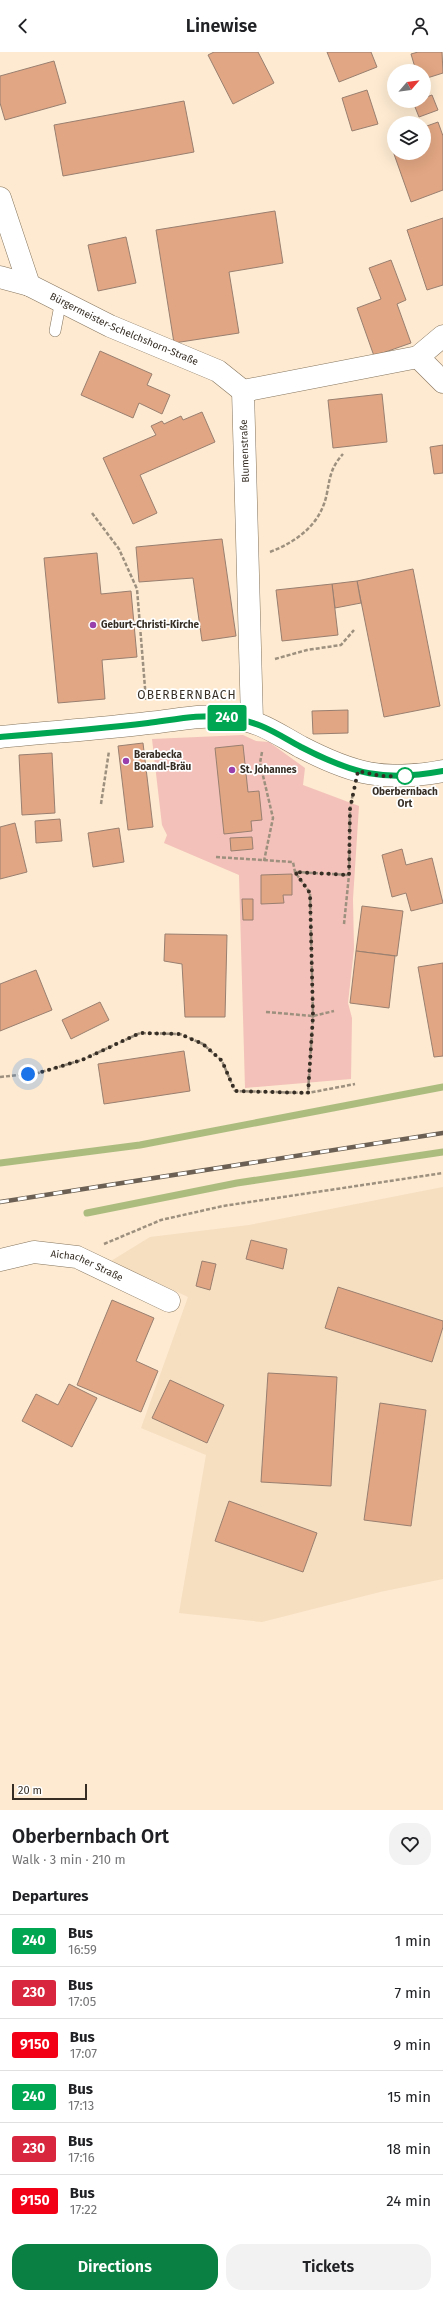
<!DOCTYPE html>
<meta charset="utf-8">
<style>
:root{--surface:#fff;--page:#f2f2f2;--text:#202124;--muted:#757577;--line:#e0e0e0;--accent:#0b8043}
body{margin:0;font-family:"Fira Sans",sans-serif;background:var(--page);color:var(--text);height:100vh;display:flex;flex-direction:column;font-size:15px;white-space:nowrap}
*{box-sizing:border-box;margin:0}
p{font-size:13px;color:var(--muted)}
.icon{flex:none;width:22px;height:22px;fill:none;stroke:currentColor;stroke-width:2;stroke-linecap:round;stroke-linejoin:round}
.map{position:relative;height:1758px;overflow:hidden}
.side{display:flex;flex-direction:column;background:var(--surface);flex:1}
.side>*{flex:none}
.badge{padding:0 8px;border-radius:3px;font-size:14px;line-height:26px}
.needle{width:26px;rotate:62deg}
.fabs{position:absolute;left:387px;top:12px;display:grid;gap:8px}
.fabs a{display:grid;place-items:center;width:44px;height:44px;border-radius:50%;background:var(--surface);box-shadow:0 4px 16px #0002;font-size:20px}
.scale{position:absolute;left:12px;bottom:10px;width:75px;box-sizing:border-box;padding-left:4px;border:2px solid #362e25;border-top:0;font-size:11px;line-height:14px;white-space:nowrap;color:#362e25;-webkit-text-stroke:3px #fff;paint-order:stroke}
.you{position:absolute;width:20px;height:20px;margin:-10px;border:3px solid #fff;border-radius:50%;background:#1a73e8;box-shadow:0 0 0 6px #1a73e833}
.map>.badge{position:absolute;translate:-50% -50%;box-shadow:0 0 0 2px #fff}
h2{padding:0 12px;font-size:15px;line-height:36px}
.round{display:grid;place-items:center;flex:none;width:42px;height:42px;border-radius:16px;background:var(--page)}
.overview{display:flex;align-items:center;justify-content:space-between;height:68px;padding:0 12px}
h1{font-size:19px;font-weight:600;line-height:30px}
.primary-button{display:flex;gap:8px;margin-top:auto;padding:8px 12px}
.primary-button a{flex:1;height:46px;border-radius:16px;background:var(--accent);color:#fff;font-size:16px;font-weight:600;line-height:46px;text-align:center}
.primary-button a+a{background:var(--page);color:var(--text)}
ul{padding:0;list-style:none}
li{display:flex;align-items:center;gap:12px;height:52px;padding:0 12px;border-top:1px solid var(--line)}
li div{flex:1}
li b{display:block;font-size:15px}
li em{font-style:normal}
li .badge{min-width:44px;font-weight:700;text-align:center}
header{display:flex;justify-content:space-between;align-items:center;height:52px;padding:0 12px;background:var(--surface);font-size:18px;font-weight:600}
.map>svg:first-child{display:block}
.built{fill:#f6dec0}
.green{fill:#f3c1b9}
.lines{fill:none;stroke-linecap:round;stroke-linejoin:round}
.stream{stroke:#acbc7f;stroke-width:7}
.building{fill:#e1a683;stroke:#997f70}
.lane-casing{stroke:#85745d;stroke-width:12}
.street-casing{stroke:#85745d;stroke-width:23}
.secondary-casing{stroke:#85745d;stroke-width:23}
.path{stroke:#9d907e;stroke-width:2.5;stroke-dasharray:4 2;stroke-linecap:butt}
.lane{stroke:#fff;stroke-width:11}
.street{stroke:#fff;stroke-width:22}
.secondary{stroke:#fff;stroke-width:22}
.rail-casing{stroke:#6b6053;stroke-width:4.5}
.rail{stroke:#fff;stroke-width:3;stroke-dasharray:9;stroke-linecap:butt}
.line-casing{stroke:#fff;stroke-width:9}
.line{stroke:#00a651;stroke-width:6}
.walk{stroke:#362e25;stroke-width:4;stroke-dasharray:0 7.2}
.poi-dot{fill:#9940ac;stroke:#fff;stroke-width:1.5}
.stop-dot{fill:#fff;stroke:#00a651;stroke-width:2}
.labels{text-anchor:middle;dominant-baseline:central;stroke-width:3.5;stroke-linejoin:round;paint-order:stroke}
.street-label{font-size:10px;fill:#362e25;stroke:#fff}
.poi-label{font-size:10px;font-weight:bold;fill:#362e25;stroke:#fff;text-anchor:start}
.stop-label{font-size:10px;font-weight:bold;fill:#362e25;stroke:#fff}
.quarter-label{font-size:12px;letter-spacing:1px;fill:#362e25;stroke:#fff}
</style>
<header><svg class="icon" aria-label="back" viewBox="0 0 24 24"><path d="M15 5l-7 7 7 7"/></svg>Linewise<svg class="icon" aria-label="person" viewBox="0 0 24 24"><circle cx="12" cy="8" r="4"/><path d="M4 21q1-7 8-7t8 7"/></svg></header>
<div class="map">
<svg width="443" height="1758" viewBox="0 0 443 1758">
<rect width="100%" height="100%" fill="#fdead1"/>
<polygon class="built" points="443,1135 443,1527 380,1540 262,1570 179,1561 206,1403 141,1376 188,1245 111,1209 150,1185 249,1173"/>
<polygon class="green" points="243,683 256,689 269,690 305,716 303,733 359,754 353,847 354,897 348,951 352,966 351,1027 245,1036 239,823 164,791 167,783 162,773 152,687"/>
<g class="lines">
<g class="stream">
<polyline points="0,1111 140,1093 443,1035"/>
<polyline points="87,1161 237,1131 443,1100"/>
</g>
</g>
<g class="building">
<polygon points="214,0 258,0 274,31 233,52 208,3"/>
<polygon points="327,0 371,0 377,15 339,30"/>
<polygon points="418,0 442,0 443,21 424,27 424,19 416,19 411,2"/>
<polygon points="54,9 66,51 5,68 0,51 0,24"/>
<polygon points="367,38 378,72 352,79 342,46"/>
<polygon points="432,43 438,58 419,65 413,50 424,49 424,46"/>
<polygon points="184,49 194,100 63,124 54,73"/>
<polygon points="438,70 443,84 443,138 411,150 389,88 394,86 394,101 424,101 424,75"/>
<polygon points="275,159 283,211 229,220 239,281 174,291 156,178"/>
<polygon points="443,166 443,233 427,238 407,178"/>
<polygon points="126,185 136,231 98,239 88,193"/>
<polygon points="391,208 406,248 397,252 411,291 374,304 357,256 381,247 369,216"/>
<polygon points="100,299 152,322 147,333 170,343 162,362 139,351 133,366 81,343"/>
<polygon points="382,342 387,390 333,396 328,348"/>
<polygon points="202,360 215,390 140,423 157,461 133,472 103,406 156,383 151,374 162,369 164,372 181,364 183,368"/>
<polygon points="443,393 443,421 434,422 430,395"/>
<polygon points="222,487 236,584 202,589 193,526 139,530 136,495"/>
<polygon points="97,501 101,542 131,539 137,605 102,608 105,647 58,651 44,506"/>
<polygon points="413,517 440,654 384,665 357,529"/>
<polygon points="357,529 361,551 335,556 332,532"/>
<polygon points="332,532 338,583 282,589 276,538"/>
<polygon points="348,658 348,681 313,682 312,659"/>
<polygon points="143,691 153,775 128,778 118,694"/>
<polygon points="243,693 248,740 259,739 262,768 251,769 252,779 224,782 215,696"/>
<polygon points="52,701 55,761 22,763 19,703"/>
<polygon points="60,767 62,789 36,791 35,769"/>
<polygon points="15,771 27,820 0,827 0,775"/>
<polygon points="119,776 124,810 93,815 88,781"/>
<polygon points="252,785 253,797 231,799 230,786"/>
<polygon points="402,797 406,813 432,806 443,851 411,859 406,841 392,845 382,803"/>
<polygon points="292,822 292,843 283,843 284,851 261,852 261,823"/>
<polygon points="242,847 253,847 253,868 243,868"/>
<polygon points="362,854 403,859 397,904 356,899"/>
<polygon points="165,882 227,883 225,965 185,965 182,912 164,909"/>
<polygon points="356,899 395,904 389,956 350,951"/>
<polygon points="443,911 443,1004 434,1005 418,915"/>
<polygon points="36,918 52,958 0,979 0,932"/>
<polygon points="100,950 109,968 71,987 62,968"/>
<polygon points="184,999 190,1039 104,1052 98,1012"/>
<polygon points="251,1188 287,1197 283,1217 246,1207"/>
<polygon points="202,1209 216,1212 210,1238 196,1234"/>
<polygon points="338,1235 443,1269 443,1275 432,1310 325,1276"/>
<polygon points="112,1248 154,1266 136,1309 158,1319 141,1360 77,1333"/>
<polygon points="268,1321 337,1325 331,1434 261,1430"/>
<polygon points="170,1328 224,1353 207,1391 152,1366"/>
<polygon points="69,1332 97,1346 72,1395 22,1369 36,1342 58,1353"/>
<polygon points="380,1351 426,1358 411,1474 364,1468"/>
<polygon points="229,1449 317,1481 303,1520 215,1489"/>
</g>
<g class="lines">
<defs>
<polyline id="lane" points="55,279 61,248"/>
<g id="street">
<polyline points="0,146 29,233"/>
<path id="s1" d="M0 225 29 233 110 274 218 319 243 339"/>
<polyline points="418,305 443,330"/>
<polyline points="252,669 243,339 418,305 443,284"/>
<path id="s2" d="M0 1208 34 1200 77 1205 169 1249"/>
</g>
<path id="secondary" d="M0 685C49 680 99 677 148 671 173 669 201 662 226 665 261 669 272 679 301 695 353 722 384 730 443 719"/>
</defs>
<use href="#lane" class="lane-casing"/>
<use href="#street" class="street-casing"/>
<use href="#secondary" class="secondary-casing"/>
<g class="path">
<polyline points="92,461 119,497 137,537 146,648"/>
<path d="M270 500C298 489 321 472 327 441 330 425 331 415 343 402"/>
<polyline points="275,607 307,598 341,593 354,578"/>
<polyline points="262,700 260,711 273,766 264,809"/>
<polyline points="101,752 109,699"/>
<polyline points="216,805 293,810 295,820 310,841 313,964 308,1041"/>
<polyline points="296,820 349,823"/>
<polyline points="344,872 349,823 350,757 353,741"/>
<polyline points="266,960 313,964 334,959"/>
<polyline points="0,1025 38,1021 82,1008 140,981 180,982 203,992 222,1009 235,1039 308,1041 355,1032"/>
<polyline points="104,1192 161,1168 223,1154 443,1121"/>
</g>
<use href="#lane" class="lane"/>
<use href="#street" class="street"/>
<use href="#secondary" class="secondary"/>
<defs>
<polyline id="rail" points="0,1150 443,1081"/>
</defs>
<use href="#rail" class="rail-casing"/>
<use href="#rail" class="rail"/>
</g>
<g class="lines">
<defs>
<path id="line" d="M0 685C49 681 99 677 148 671 173 668 201 662 226 665 261 670 272 679 301 695 353 722 384 730 443 719"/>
</defs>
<use href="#line" class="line-casing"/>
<use href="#line" class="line"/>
<polyline class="walk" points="28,1022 38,1021 82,1008 140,981 180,982 203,992 222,1009 235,1039 308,1041 313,964 310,841 295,820 349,823 350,757 358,719 381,724 413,725 405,724"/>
</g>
<g class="poi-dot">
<circle cx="93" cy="573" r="4"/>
<circle cx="126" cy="709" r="4"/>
<circle cx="232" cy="718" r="4"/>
</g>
<circle class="stop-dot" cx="405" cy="724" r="8"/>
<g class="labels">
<g class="street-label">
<text stroke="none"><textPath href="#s1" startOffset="135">Bürgermeister-Schelchshorn-Straße</textPath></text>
<text transform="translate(245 399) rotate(-92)">Blumenstraße</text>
<text stroke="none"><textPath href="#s2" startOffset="90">Aichacher Straße</textPath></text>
</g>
<g class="poi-label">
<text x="101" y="573">Geburt-Christi-Kirche</text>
<text x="134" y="703">Berabecka<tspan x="134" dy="12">Boandl-Bräu</tspan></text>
<text x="240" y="718">St. Johannes</text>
</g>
<g class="stop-label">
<text x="405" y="740">Oberbernbach<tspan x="405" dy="12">Ort</tspan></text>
</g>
<g class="quarter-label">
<text x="187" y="643">OBERBERNBACH</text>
</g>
</g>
</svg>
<div class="fabs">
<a><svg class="needle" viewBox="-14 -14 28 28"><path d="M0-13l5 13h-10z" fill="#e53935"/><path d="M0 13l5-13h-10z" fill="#757577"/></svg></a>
<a><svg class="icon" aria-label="layers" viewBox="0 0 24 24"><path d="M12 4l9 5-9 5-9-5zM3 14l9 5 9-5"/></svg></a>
</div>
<div class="scale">20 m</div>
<div class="you" style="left:28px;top:1022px"></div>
<b class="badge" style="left:227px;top:666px;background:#00a651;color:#fff">240</b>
</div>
<section class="side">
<div class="overview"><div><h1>Oberbernbach Ort</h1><p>Walk · 3 min · 210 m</p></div><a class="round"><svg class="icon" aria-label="heart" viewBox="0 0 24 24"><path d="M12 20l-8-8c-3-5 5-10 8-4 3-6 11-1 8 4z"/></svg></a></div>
<h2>Departures</h2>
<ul>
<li><span class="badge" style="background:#00a651;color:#fff">240</span><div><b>Bus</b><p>16:59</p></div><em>1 min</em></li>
<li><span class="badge" style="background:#d7263d;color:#fff">230</span><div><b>Bus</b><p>17:05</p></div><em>7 min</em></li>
<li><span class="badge" style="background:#f20015;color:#fff">9150</span><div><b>Bus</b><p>17:07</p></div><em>9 min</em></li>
<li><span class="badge" style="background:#00a651;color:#fff">240</span><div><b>Bus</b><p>17:13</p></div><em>15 min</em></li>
<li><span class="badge" style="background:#d7263d;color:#fff">230</span><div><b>Bus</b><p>17:16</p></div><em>18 min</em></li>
<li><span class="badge" style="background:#f20015;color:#fff">9150</span><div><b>Bus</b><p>17:22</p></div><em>24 min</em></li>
</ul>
<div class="primary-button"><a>Directions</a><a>Tickets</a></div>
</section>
